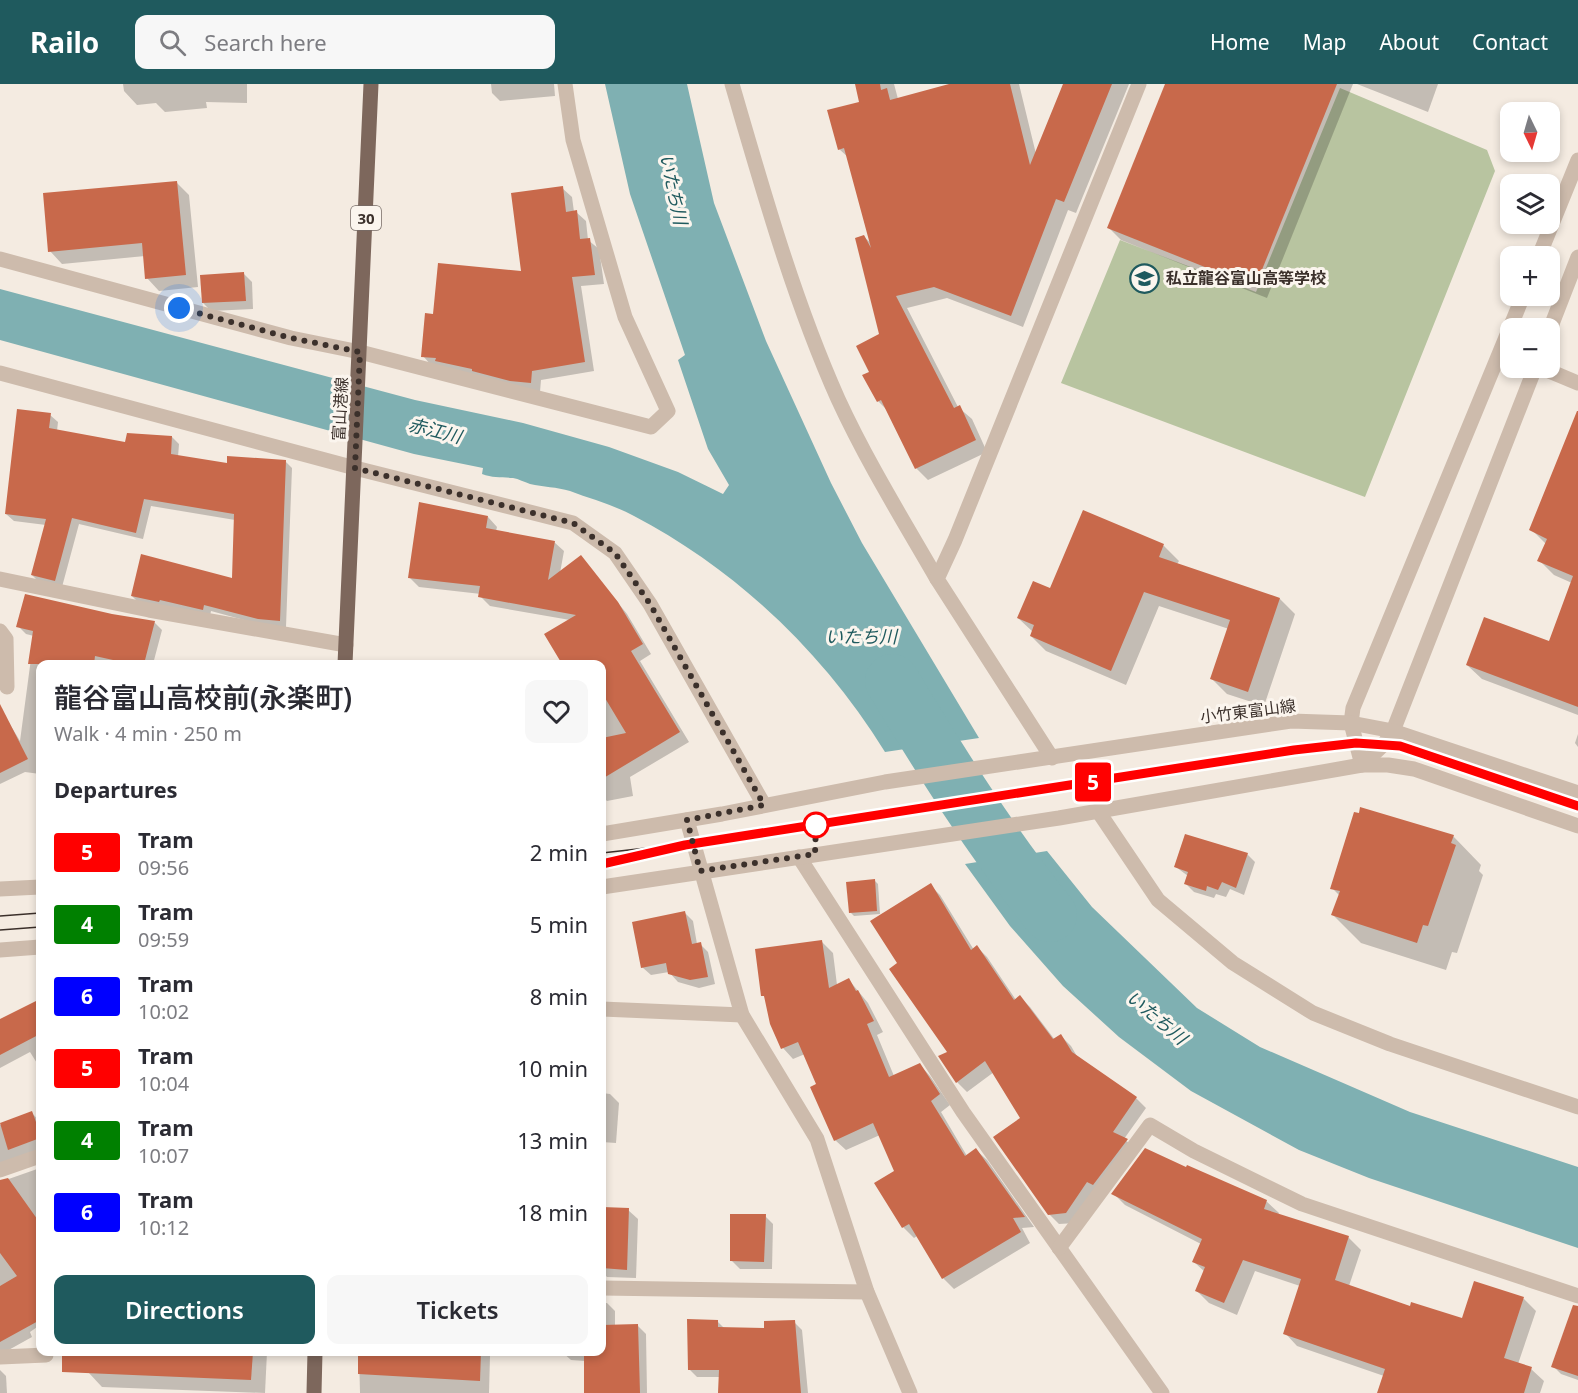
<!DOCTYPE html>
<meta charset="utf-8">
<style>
:root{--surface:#fff;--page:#f7f7f7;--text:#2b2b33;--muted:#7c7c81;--accent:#1f5a5e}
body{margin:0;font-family:"Noto Sans","Noto Sans JP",sans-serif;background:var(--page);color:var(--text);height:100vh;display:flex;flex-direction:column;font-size:22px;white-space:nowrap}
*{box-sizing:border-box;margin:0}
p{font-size:20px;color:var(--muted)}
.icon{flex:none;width:33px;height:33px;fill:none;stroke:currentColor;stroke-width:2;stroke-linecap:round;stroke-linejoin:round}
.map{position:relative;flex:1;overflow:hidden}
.sheet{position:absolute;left:36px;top:576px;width:570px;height:696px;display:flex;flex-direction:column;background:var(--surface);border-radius:12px;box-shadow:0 3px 9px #0003}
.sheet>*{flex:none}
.badge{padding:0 12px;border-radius:4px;font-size:21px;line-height:39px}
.needle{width:39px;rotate:175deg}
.controls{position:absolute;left:1500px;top:18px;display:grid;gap:12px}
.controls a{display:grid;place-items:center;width:60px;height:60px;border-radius:12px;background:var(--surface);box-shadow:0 3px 9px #0003;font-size:30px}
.you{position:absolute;width:30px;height:30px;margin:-15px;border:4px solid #fff;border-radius:50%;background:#1a73e8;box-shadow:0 0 0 9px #1a73e833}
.map>.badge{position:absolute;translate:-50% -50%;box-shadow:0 0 0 3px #fff}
h2{padding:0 18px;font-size:22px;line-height:54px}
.round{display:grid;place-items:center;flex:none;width:63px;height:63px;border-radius:12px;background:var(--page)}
.headline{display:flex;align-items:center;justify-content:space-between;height:102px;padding:0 18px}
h1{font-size:28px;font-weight:600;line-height:45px}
.cta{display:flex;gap:12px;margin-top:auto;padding:12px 18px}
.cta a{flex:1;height:69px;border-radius:12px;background:var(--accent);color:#fff;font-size:24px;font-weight:600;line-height:69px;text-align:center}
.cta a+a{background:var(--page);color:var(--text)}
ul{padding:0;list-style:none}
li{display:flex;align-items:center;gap:18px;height:72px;padding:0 18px}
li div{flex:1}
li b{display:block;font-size:22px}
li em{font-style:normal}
li .badge{min-width:66px;font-weight:700;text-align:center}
header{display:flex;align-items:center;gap:36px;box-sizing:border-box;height:84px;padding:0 30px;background:var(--accent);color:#fff}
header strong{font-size:28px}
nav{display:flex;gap:33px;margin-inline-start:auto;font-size:21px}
.search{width:420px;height:54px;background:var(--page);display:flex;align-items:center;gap:15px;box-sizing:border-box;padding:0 21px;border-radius:12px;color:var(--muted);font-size:22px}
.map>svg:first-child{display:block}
.green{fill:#b8c4a0}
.water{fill:#7fb0b2}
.shadow{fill:#0003}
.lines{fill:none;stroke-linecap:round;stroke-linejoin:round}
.river{stroke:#7fb0b2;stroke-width:54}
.building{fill:#c8694b}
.minor{stroke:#cdbbac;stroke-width:15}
.major{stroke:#7d675c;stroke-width:15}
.tram{stroke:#3b302b;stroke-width:1.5}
.line-casing{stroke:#fff;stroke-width:14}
.line{stroke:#f00;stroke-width:9}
.walk{stroke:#3b302b;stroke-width:6;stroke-dasharray:0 10.8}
.stop-dot{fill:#fff;stroke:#f00;stroke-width:3}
.labels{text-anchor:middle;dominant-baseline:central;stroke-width:6;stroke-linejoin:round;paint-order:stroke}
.shield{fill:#fbf5ee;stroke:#756b66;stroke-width:1.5}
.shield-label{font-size:15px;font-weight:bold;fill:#3b302b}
.poi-label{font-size:16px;font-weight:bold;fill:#3b302b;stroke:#fbf5ee;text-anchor:start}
.street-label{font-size:16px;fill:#3b302b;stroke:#fbf5ee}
.water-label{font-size:18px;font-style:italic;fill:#1f5a5e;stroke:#fbf5ee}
</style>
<header>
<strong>Railo</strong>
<div class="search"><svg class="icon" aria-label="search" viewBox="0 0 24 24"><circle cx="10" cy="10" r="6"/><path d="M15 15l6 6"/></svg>Search here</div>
<nav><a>Home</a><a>Map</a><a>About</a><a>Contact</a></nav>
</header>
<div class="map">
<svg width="1578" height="1309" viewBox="0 0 1578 1309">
<rect width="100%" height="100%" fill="#f4ebe1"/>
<polygon class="green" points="1340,4 1487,66 1495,87 1365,413 1061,299 1120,156 1256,208"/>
<g class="water">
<path d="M605 0H687L714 119 766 257 831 399 862 459 979 654 885 668C824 569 737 486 634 432 614 421 591 415 570 407 557 403 543 403 530 400 524 398 519 395 513 394 501 393 493 394 482 390L483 384 414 370 0 256V205L415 316 523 339 609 363 678 388 723 410 729 401 708 365 678 276 685 271 630 110Z"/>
<polygon points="1047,767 1092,823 1197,924 1260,963 1410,1028 1578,1083 1578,1164 1369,1094 1299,1066 1191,1007 1119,953 1063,902 1010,842 965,780"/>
</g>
<g class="shadow">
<polygon points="123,0 247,0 247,19 206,18 207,24 165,28 156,19 137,21 124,7"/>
<polygon points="491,0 554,0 555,12 500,17 492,9"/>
<polygon points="856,0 894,0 898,15 955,0 1019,0 1036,70 1064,0 1129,0 1076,129 1068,126 1023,243 947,214 907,224 958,323 972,335 987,368 928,396 916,384 889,328 878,317 871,288 881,250 863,152 872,160 849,74 839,65 861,19"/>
<polygon points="1166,0 1353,0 1267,214 1121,156 1109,144"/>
<polygon points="1357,0 1438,0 1428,28"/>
<polygon points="177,99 189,111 198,203 159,207 147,194 145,172 62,180 50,167"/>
<polygon points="562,104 572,113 574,128 576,128 586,137 588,156 599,165 604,200 581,202 594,287 541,296 540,308 432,282 423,272 434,231 523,189"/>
<polygon points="244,190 252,198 253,225 211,227 203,219"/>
<polygon points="50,331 58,338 57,347 126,360 172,353 179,360 178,373 229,381 285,377 292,384 286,543 270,543 211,527 210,532 139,519 132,512 234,496 235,436 151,422 143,455 79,440 62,503 39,498 32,491 46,441 14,437 6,430"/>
<polygon points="1578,355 1578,631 1482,595 1467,581 1549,559 1572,499 1554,491 1539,476 1546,460 1531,445"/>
<polygon points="1084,428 1164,462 1179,477 1177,480 1280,515 1295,530 1264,622 1227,610 1212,595 1229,545 1159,522 1126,601 1046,567 1031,552 1033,548 1018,534 1051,506"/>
<polygon points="488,433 497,443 496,447 554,458 564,467 560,489 581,473 627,530 651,570 640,577 689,658 630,693 633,712 607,717 602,712 602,580 563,580 546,551 570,536 490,522 480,512 481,510 419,503 409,493"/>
<polygon points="111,532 154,538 162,546 153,580 102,579 102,580 40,580 40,690 25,688 0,700 0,624 20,657 34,552 26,550 18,542"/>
<polygon points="1578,650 1578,663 1575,659"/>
<polygon points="1360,731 1453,752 1481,781 1479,787 1483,791 1457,869 1452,868 1446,886 1361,859 1333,831 1340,812 1332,804"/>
<polygon points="1247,770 1255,778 1244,811 1230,805 1226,813 1216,810 1214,814 1194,808 1186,800 1188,792 1176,783"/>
<polygon points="875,797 878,800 880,830 854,832 850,828"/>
<polygon points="930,801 940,811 974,866 977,863 987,873 1016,916 1020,913 1030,923 1055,956 1061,952 1071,962 1078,974 1136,1014 1146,1024 1124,1055 1137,1066 1076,1139 1059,1140 1049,1130 1022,1034 994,988 967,1008 957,998 949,969 899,880"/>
<polygon points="685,829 693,837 697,860 700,860 708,868 715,900 699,904 678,898 669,888 651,891 642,883"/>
<polygon points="822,858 833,869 837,901 849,896 868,919 883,948 877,951 894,992 920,981 930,992 950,1021 941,1028 967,1072 976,1066 987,1076 1034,1143 1022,1144 1030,1159 954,1205 943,1194 917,1152 914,1154 903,1143 876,1099 895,1088 880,1051 846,1066 835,1056 818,1001 805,970 793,975 783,964 771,939 766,915 763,911"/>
<polygon points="40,917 40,984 30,968 0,984 0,937"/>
<polygon points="602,1009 610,1010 619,1019 616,1059 602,1058"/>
<polygon points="32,1029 40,1038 40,1073 0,1091 0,1041"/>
<polygon points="40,1084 40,1241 30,1248 32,1253 5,1268 0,1276 0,1096 3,1097"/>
<polygon points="1186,1085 1266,1117 1279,1129 1278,1131 1348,1153 1361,1166 1349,1202 1411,1223 1463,1236 1475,1199 1524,1215 1536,1227 1518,1280 1531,1285 1544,1297 1540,1309 1378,1309 1384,1292 1297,1262 1285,1249 1300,1202 1255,1187 1237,1231 1209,1219 1197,1207 1205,1188 1194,1178 1201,1160 1125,1121 1113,1109"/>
<polygon points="602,1125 628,1126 638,1135 636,1194 607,1193 602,1188"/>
<polygon points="765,1132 773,1140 772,1185 740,1185 731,1176"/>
<polygon points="602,1219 607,1219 615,1227 615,1242 638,1242 646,1250 647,1309 586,1309 585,1277 571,1276 562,1268 602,1268"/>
<polygon points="717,1237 725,1245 765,1246 794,1238 802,1246 808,1309 720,1309 720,1293 697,1293 689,1285"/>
<polygon points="1578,1240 1578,1296 1561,1290 1553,1282"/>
<polygon points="88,1268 267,1268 265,1309 102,1303 88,1288"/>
<polygon points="359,1268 486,1268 490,1272 489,1309 360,1309"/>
<polygon points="0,1286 6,1292 7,1309 0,1309"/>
</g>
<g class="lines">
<path class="river" d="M892 597C941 678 991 758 1050 831"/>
</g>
<g class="building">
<polygon points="855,0 880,0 881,6 887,4 890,16 949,0 1010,0 1030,81 1063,0 1112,0 1064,118 1056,115 1011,232 934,203 896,212 954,324 960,321 976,356 915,385 881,316 877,318 862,291 869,288 856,262 879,250 855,154 864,151 871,164 844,64 838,66 827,26 859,18"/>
<polygon points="1165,0 1337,0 1255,203 1107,144"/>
<polygon points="177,97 186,191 145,195 142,159 48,168 43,109"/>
<polygon points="563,102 566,128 577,126 580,155 590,154 595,191 572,193 585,278 532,287 531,299 510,297 472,287 472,285 435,277 436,274 421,273 425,229 433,230 438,179 521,187 511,109"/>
<polygon points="244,188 246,217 202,219 200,191"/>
<polygon points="17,325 51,329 49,344 125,358 127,349 172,352 171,370 227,379 227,372 286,376 280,537 258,535 204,521 203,526 160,516 159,518 131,512 141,470 232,494 234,430 144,415 136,449 72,434 55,497 31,491 46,435 5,430"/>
<polygon points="1577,327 1578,327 1578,623 1466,581 1484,533 1549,557 1573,492 1537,477 1547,455 1529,446"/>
<polygon points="419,418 488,432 486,444 555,457 548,496 581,471 618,518 643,560 631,567 680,648 602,695 602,654 626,649 602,609 602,580 562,580 544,550 576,531 478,513 480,502 408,494"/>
<polygon points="1083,426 1164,460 1159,473 1280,514 1248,608 1210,595 1230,536 1144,508 1111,587 1030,552 1034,541 1017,534 1033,497 1050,504"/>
<polygon points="25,510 112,530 155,537 144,580 131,580 95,572 94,580 28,580 33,547 16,543"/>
<polygon points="0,620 28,675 0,689"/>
<polygon points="1360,723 1454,751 1451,759 1456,761 1428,842 1423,841 1417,859 1331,831 1340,807 1330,805 1354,728 1359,729"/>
<polygon points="1185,750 1248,769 1236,804 1222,798 1218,806 1207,802 1206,807 1184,800 1188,788 1174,783"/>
<polygon points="875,795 877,827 849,829 846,798"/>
<polygon points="931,799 971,866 977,861 1014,916 1020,911 1053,955 1061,950 1072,968 1137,1013 1113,1048 1128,1055 1093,1101 1087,1098 1066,1129 1048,1131 993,1053 1020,1034 985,977 956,999 938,972 947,968 889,885 897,879 870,837"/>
<polygon points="685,827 692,860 701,858 708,893 690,896 668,890 666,879 641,884 632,838"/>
<polygon points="822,856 829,904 849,894 856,907 858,906 874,937 867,940 889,993 920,979 940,1010 931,1017 965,1072 976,1064 1025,1133 1013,1134 1021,1148 942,1195 909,1140 902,1144 874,1099 894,1087 873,1039 834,1057 810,1003 816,1000 798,958 781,965 770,940 764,912 761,912 755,865"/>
<polygon points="40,915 40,950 0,971 0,935"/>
<polygon points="32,1027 40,1049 40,1054 8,1066 0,1039"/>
<polygon points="1145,1064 1186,1083 1187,1081 1267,1116 1264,1125 1349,1152 1335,1196 1410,1222 1411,1218 1462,1234 1474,1197 1524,1213 1504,1274 1532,1283 1524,1309 1377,1309 1385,1285 1283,1250 1301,1195 1243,1176 1224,1219 1195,1207 1205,1183 1192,1178 1202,1155 1111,1110"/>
<polygon points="8,1094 40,1139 40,1236 0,1258 0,1202 17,1192 0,1169 0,1096"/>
<polygon points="602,1123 629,1124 627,1186 602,1184"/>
<polygon points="730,1130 766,1130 764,1178 730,1177"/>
<polygon points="1573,1221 1578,1222 1578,1292 1551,1283"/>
<polygon points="687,1235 718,1236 718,1243 764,1244 764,1237 795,1236 801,1309 718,1309 719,1286 688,1286"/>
<polygon points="638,1240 640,1309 584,1309 584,1268 602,1268 602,1241"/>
<polygon points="62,1268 253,1268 251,1296 62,1288"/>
<polygon points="358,1268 481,1268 480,1297 358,1290"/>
</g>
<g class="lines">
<g class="minor">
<path d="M732 0C763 106 793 214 838 315 867 378 903 436 937 495"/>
<polyline points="1539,172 1578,76"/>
<polyline points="0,175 291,254 360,268 651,343 668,327 625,233 573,56 565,0"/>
<polyline points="1523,212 1353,624 1351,639 1362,681 1384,660 1393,647 1535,284"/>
<polyline points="1550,245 1578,173"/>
<polyline points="1542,284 1578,299"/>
<polyline points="0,289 355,384 573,439 615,469 650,520 764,721"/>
<polyline points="0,495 149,526 346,561"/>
<polyline points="0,547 6,555 7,603"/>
<polyline points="1052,674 937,495 955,456 1139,0"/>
<polyline points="1098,727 1158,816 1233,879 1313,929 1390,960 1578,1023"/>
<polyline points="687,736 742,931 817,1055 867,1208 910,1309"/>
<polyline points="602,750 722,730 885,698 1291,637 1351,639 1393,647 1578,709"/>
<polyline points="799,773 963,1028 1162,1309"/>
<polyline points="602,803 1059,734 1362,681 1388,681 1414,685 1578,742"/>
<polyline points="0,805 40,803"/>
<polyline points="0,866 40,863"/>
<polyline points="602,925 742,931"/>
<polyline points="0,1086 40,1072"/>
<polyline points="1059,1164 1150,1041 1194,1067 1302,1120 1578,1212"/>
<polyline points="602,1204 867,1208"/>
<polyline points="0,1273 46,1271"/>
</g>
<g class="major">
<polyline points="345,580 371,0"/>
<polyline points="314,1309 315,1268"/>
</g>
<g class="tram">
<polyline points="602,769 726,755 1294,666 1356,659 1400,662 1578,722"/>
<polyline points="602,781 648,770"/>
<polyline points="0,832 40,829"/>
<polyline points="0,846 40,843"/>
</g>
</g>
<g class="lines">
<defs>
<polyline id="line" points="602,780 685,761 1294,666 1356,659 1400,662 1578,722"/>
</defs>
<use href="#line" class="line-casing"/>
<use href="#line" class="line"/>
<polyline class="walk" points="179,224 291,254 360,268 355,384 573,439 615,469 650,520 764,721 687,736 700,787 815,770 816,741"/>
</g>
<defs>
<symbol id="school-ring" viewBox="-11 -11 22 22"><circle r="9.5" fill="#fbf5ee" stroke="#1f5a5e" stroke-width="1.5"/><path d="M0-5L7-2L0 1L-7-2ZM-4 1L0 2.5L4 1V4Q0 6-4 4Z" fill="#1f5a5e"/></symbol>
</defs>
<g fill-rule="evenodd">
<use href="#school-ring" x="1128" y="178" width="33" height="33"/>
</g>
<circle class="stop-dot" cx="816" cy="741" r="12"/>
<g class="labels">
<rect class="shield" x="351" y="122" width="30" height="24" rx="4.5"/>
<g class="shield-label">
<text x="366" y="134">30</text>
</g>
<g class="poi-label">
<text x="1166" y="194">私立龍谷富山高等学校</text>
</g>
<g class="street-label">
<text transform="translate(340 325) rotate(-87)">富山港線</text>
<text transform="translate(1248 627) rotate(-7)">小竹東富山線</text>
</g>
<g class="water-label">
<text transform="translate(674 105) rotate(78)">いたち川</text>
<text transform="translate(435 346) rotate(14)">赤江川</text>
<text x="861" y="552">いたち川</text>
<text transform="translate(1157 933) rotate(40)">いたち川</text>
</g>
</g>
</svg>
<div class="controls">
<a><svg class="needle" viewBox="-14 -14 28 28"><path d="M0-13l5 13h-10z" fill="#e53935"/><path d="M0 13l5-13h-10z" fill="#7c7c81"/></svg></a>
<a><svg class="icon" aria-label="layers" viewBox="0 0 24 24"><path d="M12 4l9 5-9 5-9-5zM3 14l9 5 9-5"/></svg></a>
<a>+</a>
<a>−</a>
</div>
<div class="you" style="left:179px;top:224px"></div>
<b class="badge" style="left:1093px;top:698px;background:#f00;color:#fff">5</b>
<section class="sheet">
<div class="headline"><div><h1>龍谷富山高校前(永楽町)</h1><p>Walk · 4 min · 250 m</p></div><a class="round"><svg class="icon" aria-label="heart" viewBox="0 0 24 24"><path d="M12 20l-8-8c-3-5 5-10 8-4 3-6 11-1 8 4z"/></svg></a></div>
<h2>Departures</h2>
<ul>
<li><span class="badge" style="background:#f00;color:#fff">5</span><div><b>Tram</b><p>09:56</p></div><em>2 min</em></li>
<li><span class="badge" style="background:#008000;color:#fff">4</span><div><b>Tram</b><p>09:59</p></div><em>5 min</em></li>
<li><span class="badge" style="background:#00f;color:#fff">6</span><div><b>Tram</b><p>10:02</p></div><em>8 min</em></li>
<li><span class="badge" style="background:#f00;color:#fff">5</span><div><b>Tram</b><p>10:04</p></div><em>10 min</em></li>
<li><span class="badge" style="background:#008000;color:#fff">4</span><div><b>Tram</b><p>10:07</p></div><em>13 min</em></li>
<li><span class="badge" style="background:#00f;color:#fff">6</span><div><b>Tram</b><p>10:12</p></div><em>18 min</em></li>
</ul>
<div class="cta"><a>Directions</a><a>Tickets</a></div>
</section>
</div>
